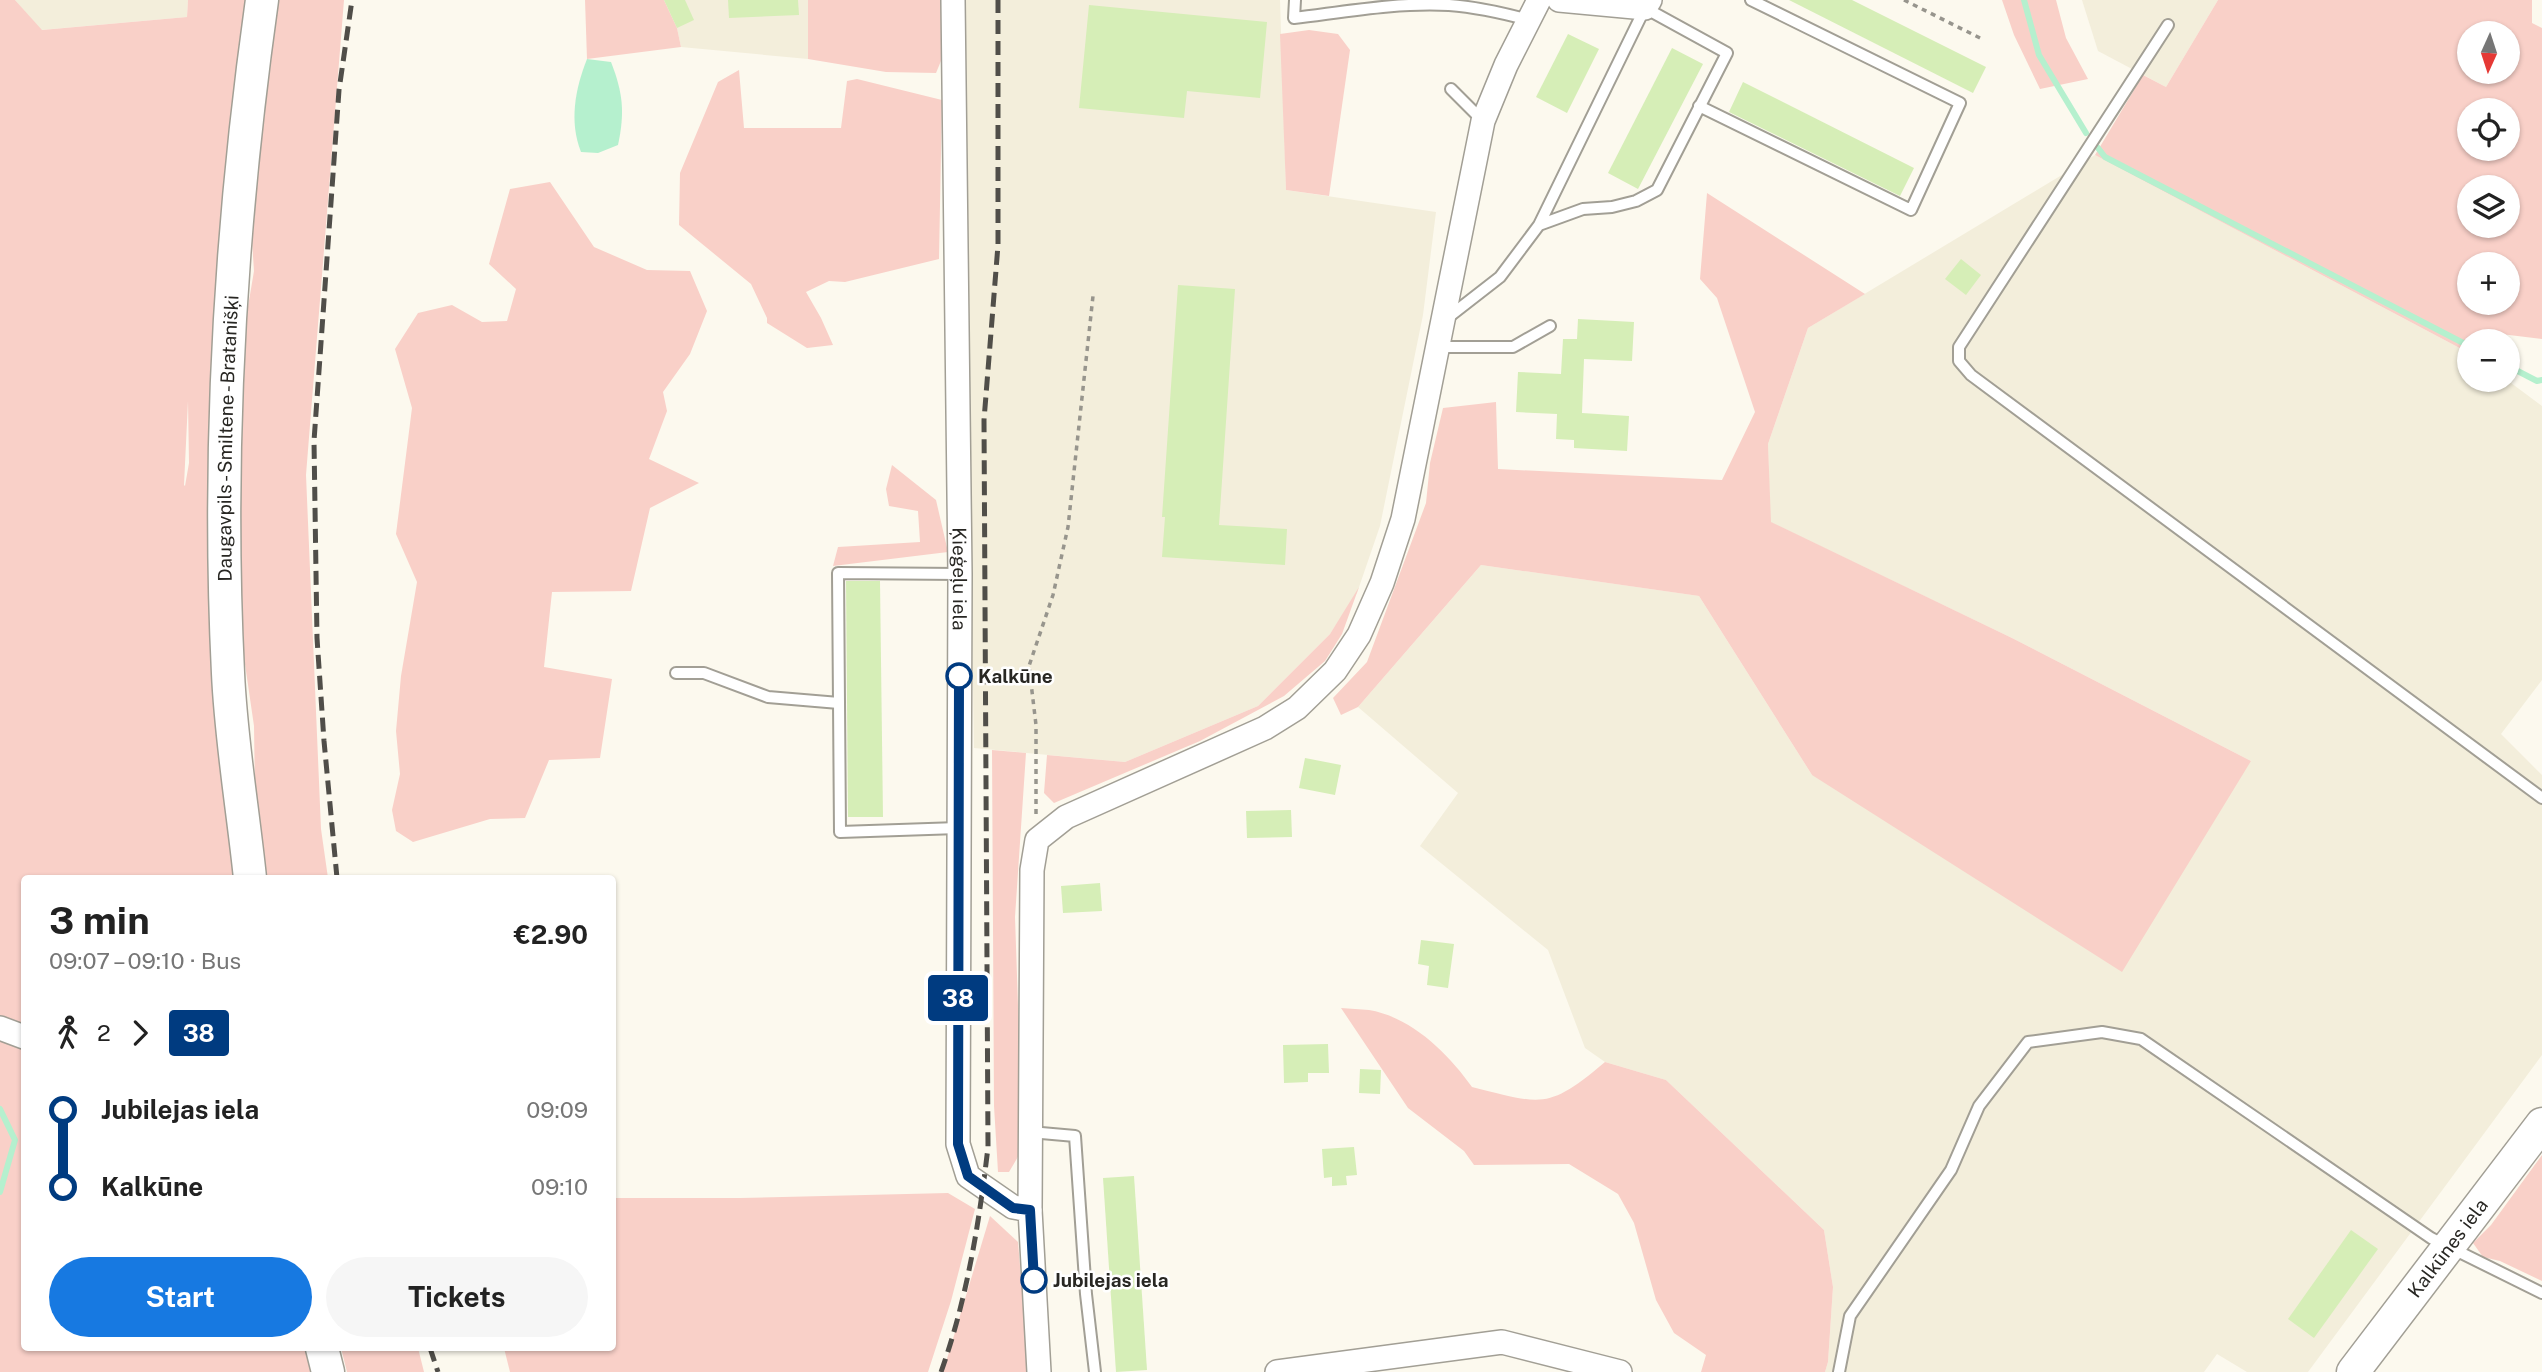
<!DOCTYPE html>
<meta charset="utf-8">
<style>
:root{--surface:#fff;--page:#f6f6f6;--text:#222;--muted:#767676;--accent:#1779e1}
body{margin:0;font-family:"Public Sans",sans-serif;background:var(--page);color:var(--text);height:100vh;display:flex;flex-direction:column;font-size:26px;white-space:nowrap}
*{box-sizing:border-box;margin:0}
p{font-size:23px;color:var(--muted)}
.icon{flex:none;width:38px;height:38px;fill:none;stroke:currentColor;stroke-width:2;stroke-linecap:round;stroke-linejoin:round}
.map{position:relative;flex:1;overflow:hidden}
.sheet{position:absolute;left:21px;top:875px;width:595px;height:476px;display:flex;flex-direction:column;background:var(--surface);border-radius:7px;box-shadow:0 2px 5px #0004}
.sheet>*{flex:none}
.badge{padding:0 14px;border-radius:5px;font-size:24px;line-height:46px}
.needle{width:46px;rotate:183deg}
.fabs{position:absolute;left:2457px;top:21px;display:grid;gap:14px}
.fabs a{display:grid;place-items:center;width:63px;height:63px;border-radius:50%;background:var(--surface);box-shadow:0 2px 5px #0004;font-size:35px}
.map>.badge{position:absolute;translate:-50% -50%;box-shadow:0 0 0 4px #fff}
.legs{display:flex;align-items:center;gap:10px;height:77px;padding:0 28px;font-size:23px}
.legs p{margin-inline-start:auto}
.summary{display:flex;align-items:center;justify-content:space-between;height:119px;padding:0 28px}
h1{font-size:38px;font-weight:700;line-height:52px}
.cta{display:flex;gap:14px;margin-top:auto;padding:14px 28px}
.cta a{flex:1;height:80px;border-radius:42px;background:var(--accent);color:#fff;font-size:28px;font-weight:700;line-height:80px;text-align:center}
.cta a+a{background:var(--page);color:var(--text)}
ul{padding:0 28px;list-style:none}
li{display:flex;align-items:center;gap:24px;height:77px;font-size:26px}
li i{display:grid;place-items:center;width:10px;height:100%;margin:0 9px;background:currentColor}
li i::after{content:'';width:18px;height:18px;margin:-9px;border:5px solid;border-radius:50%;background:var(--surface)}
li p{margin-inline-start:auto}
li:first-child i{background:linear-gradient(#0000 50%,currentColor 0)}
li:last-child i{background:linear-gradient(currentColor 50%,#0000 0)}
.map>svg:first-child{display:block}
.built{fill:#f3eedb}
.green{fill:#f9d0c8;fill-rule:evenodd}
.water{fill:#b5f0ce}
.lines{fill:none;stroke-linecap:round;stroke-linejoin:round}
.stream{stroke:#b5f0ce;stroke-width:6}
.building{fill:#d6eeb7}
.lane-casing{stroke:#a29f95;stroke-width:14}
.street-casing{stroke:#a29f95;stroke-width:26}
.secondary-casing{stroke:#a29f95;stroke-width:35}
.path{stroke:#97958d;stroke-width:3.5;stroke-dasharray:5 5;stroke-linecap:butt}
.lane{stroke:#fff;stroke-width:10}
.street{stroke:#fff;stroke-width:23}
.secondary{stroke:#fff;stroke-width:32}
.rail{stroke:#504e49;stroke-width:5;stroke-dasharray:14 7;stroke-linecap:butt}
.line-1-casing{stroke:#fff;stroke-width:16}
.line-1{stroke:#003b80;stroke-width:10}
.stop-1-dot{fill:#fff;stroke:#003b80;stroke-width:3.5}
.labels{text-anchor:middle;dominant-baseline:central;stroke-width:5;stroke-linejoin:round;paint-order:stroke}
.street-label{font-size:19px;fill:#282723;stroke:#fff}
.stop-label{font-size:19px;font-weight:bold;fill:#282723;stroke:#fff;text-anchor:start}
</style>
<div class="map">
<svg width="2542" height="1372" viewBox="0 0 2542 1372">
<rect width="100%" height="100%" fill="#fcf9ee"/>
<g class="built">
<polygon points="15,0 188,0 187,17 41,30"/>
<polygon points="664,0 808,0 808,59 681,47 677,28"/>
<polygon points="962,0 1280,0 1286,190 1436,212 1423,315 1380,526 1357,593 1330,634 1258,706 1125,762 974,748"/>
<polygon points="2082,0 2218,0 2166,87 2098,51"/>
<polygon points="2095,155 2469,353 2469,380 2507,380 2542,406 2542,680 2501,734 2542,775 2542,1055 2308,1372 2247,1372 2217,1354 2204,1372 1825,1372 1828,1362 1833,1287 1824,1230 1666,1080 1605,1062 1585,1048 1548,950 1420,846 1458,793 1358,707 1481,565 1699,596 1812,775 2251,761 2012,638 1770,522 1768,444 1808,328"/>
</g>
<g class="green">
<path d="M0 0H15L42 30 187 17 188 0H250C233 180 210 359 209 540 208 653 224 766 237 878H24V1348H322L329 1372H0ZM188 401 189 463 185 486 184 485Z"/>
<polygon points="279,0 344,0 306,475 321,829 328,878 267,878 255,794 254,726 239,623 240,354 254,271 251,226 264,85"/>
<polygon points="585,0 664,0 677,28 681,47 587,59"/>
<polygon points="808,0 941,0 943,56 936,73 886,72 808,59"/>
<polygon points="2002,0 2056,0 2066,38 2088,79 2040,89 2014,35"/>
<path d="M2218 0H2532V23L2542 28V339L2501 334 2494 341H2469V353L2095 155 2143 75 2166 87ZM2469 33H2508V72H2469ZM2469 110H2508V149H2469ZM2469 187H2508V226H2469ZM2469 264H2508V303H2469Z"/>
<polygon points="1309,30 1338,34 1350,50 1329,196 1286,190 1280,34"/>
<polygon points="739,70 744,128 841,128 847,81 857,79 942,100 939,259 845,282 829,281 806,292 821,318 833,345 807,348 767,323 767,318 751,284 679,225 680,173 718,82"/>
<polygon points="550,182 594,247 647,270 690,271 707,311 690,354 663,392 667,411 649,459 699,483 650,508 631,591 552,592 544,667 612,679 600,758 549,760 525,818 490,819 413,842 396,831 392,810 400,774 396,731 401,676 417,582 396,534 412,408 395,349 418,313 452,305 482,322 507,321 516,289 489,264 510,189"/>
<polygon points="1707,193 1865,294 1808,328 1768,444 1771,522 2012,638 2251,761 2122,972 1812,775 1699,596 1481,565 1358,707 1341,715 1333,698 1367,662 1426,503 1430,463 1443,408 1496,402 1498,469 1722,480 1755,412 1717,298 1700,279"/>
<polygon points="892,465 936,500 948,552 833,566 838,547 920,542 918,511 889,506 886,489"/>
<polygon points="1359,587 1342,634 1325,661 1284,696 1200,741 1054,803 1044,793 1047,755 1125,762 1258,706 1330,634"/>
<polygon points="992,750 1026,753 1015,917 1022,1123 1019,1155 1009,1172 998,1172 994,1106"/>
<path d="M1341 1008C1350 1009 1360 1009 1369 1010 1411 1017 1448 1053 1472 1087 1542 1104 1547 1111 1605 1062L1666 1080 1824 1230 1833 1287 1828 1362 1825 1372H1701L1706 1355 1674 1333 1656 1300 1634 1223 1618 1194 1569 1164 1474 1165 1464 1151 1408 1108Z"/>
<polygon points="2542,1155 2542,1281 2500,1261 2483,1257 2473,1243 2491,1225"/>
<polygon points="948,1193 975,1209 951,1301 928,1372 510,1372 504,1348 612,1348 613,1198 740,1198"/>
<polygon points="990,1216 1018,1242 1029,1372 943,1372"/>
<polygon points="341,1348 418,1348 424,1372 347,1372"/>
</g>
<path class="water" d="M587 59 611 62C623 93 625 112 618 145L598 153 581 152C569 122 575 89 587 59Z"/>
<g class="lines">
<g class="stream">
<polyline points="2024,0 2039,55 2086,133"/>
<polyline points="2098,148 2105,157 2469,346"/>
<polyline points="2508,366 2537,381 2542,380"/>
<polyline points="0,1109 15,1140 0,1192"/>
</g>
</g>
<g class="building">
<polygon points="664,0 685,0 694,20 677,28"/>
<polygon points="728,0 798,0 799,15 729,18"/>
<polygon points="1789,0 1852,0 1986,67 1973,93"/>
<polygon points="1089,5 1267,22 1260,98 1187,91 1184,118 1079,108"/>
<polygon points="1568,34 1599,49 1567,113 1536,97"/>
<polygon points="1672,48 1703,64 1638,189 1608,173"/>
<polygon points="1743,82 1914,168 1900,196 1729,112"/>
<polygon points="1961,259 1981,275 1966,295 1945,279"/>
<polygon points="1178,285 1235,289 1219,525 1287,529 1285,565 1162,557 1165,517 1162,517"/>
<polygon points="1578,319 1634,322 1632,361 1584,359 1582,413 1629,416 1627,451 1574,448 1574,440 1556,439 1557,414 1516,412 1518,372 1561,374 1563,339 1577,339"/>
<polygon points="846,581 880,581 883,817 848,817"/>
<polygon points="1305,758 1341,765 1335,795 1299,788"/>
<polygon points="1291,810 1292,837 1247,838 1246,811"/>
<polygon points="1100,883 1102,911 1063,913 1061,886"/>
<polygon points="1421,940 1454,944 1448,988 1427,985 1429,966 1418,964"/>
<polygon points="1328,1044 1329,1073 1308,1073 1308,1082 1284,1083 1283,1045"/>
<polygon points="1360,1069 1381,1070 1380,1094 1359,1093"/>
<polygon points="1354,1147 1357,1175 1346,1176 1347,1185 1332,1186 1332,1177 1324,1178 1322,1149"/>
<polygon points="1134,1176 1147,1370 1116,1372 1103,1178"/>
<polygon points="2351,1230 2378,1249 2314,1338 2288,1319"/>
</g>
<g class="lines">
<defs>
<g id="lane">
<path d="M1295 0 1294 18C1344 12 1398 2 1449 5 1476 7 1503 13 1529 20"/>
<polyline points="2168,25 1959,347 1959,361 1971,375 2542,798"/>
<polyline points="1451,89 1483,121"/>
<polyline points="1699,106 1911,210 1960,103 1751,0"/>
<polyline points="1446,319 1500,277 1539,225 1645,8 1727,53 1657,190 1636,201 1612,207 1583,209 1539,225"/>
<polyline points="1439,347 1513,347 1550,326"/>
<polyline points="676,673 704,673 768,697 839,703"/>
<polyline points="958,828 840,832 838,573 960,574"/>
<polyline points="1030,1132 1075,1136 1086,1294 1095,1372"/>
<polyline points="1839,1372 1850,1316 1951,1170 1979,1106 2028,1042 2102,1032 2141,1039 2431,1238 2542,1293"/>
</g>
<g id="street">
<path id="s1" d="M953 0 960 574 958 1144 968 1176 1013 1207 1030 1210 1039 1372"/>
<polyline points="1559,0 1645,8 1650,0"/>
<polyline points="0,1028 24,1037"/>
<polyline points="1030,1210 1032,870 1037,840 1066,817 1265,728 1297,708 1335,671 1359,635 1382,583 1403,519 1483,121 1506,65 1539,0"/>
<polyline points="1277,1372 1502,1342 1620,1372"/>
</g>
<g id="secondary">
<path id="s2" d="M250 878C243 810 231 741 228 673 217 451 231 220 262 0"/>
<polyline points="322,1348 328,1372"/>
<path id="s3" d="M2353 1372 2542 1124"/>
</g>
</defs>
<use href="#lane" class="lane-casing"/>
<use href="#street" class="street-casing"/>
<use href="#secondary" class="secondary-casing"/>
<g class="path">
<polyline points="1904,0 1984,40"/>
<polyline points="1036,814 1036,725 1029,666 1053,595 1068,527 1093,296"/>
</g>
<use href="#lane" class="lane"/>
<use href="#street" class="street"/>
<use href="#secondary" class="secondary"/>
<g class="rail">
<polyline points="337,878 324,741 317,638 314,441 339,90 352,0"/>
<polyline points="430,1348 438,1372"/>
<path d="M941 1372C967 1299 979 1224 988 1147L984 420 998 245V0"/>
</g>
</g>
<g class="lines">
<defs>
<polyline id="line-1" points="959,676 958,1144 968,1176 1013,1208 1030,1210 1034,1280"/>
</defs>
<use href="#line-1" class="line-1-casing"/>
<use href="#line-1" class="line-1"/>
</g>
<g class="stop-1-dot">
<circle cx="959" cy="676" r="12"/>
<circle cx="1034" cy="1280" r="12"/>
</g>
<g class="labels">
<g class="street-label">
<text stroke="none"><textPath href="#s2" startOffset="441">Daugavpils - Smiltene - Bratanišķi</textPath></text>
<text stroke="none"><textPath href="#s1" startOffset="579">Ķieģeļu iela</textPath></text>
<text stroke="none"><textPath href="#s3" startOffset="156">Kalkūnes iela</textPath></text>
</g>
<g class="stop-label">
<text x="978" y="676">Kalkūne</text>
<text x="1053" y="1280">Jubilejas iela</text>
</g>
</g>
</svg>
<div class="fabs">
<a><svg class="needle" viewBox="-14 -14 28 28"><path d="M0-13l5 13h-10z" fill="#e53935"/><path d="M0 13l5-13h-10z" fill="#767676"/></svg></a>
<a><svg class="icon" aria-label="locate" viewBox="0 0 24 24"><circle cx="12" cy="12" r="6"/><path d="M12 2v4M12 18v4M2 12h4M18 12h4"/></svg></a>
<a><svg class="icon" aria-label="layers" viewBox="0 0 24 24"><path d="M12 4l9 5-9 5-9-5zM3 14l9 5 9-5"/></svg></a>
<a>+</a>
<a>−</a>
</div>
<b class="badge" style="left:958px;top:998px;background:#003b80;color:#fff">38</b>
<section class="sheet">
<div class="summary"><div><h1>3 min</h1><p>09:07 – 09:10 · Bus</p></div><b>€2.90</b></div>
<div class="legs"><svg class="icon" aria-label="walk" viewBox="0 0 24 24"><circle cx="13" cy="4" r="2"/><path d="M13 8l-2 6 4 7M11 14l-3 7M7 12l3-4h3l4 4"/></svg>2<svg class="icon" aria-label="forward" viewBox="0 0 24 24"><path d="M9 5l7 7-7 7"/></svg><b class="badge" style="background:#003b80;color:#fff">38</b></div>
<ul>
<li><i style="color:#003b80"></i><b>Jubilejas iela</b><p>09:09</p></li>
<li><i style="color:#003b80"></i><b>Kalkūne</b><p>09:10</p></li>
</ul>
<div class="cta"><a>Start</a><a>Tickets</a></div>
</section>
</div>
